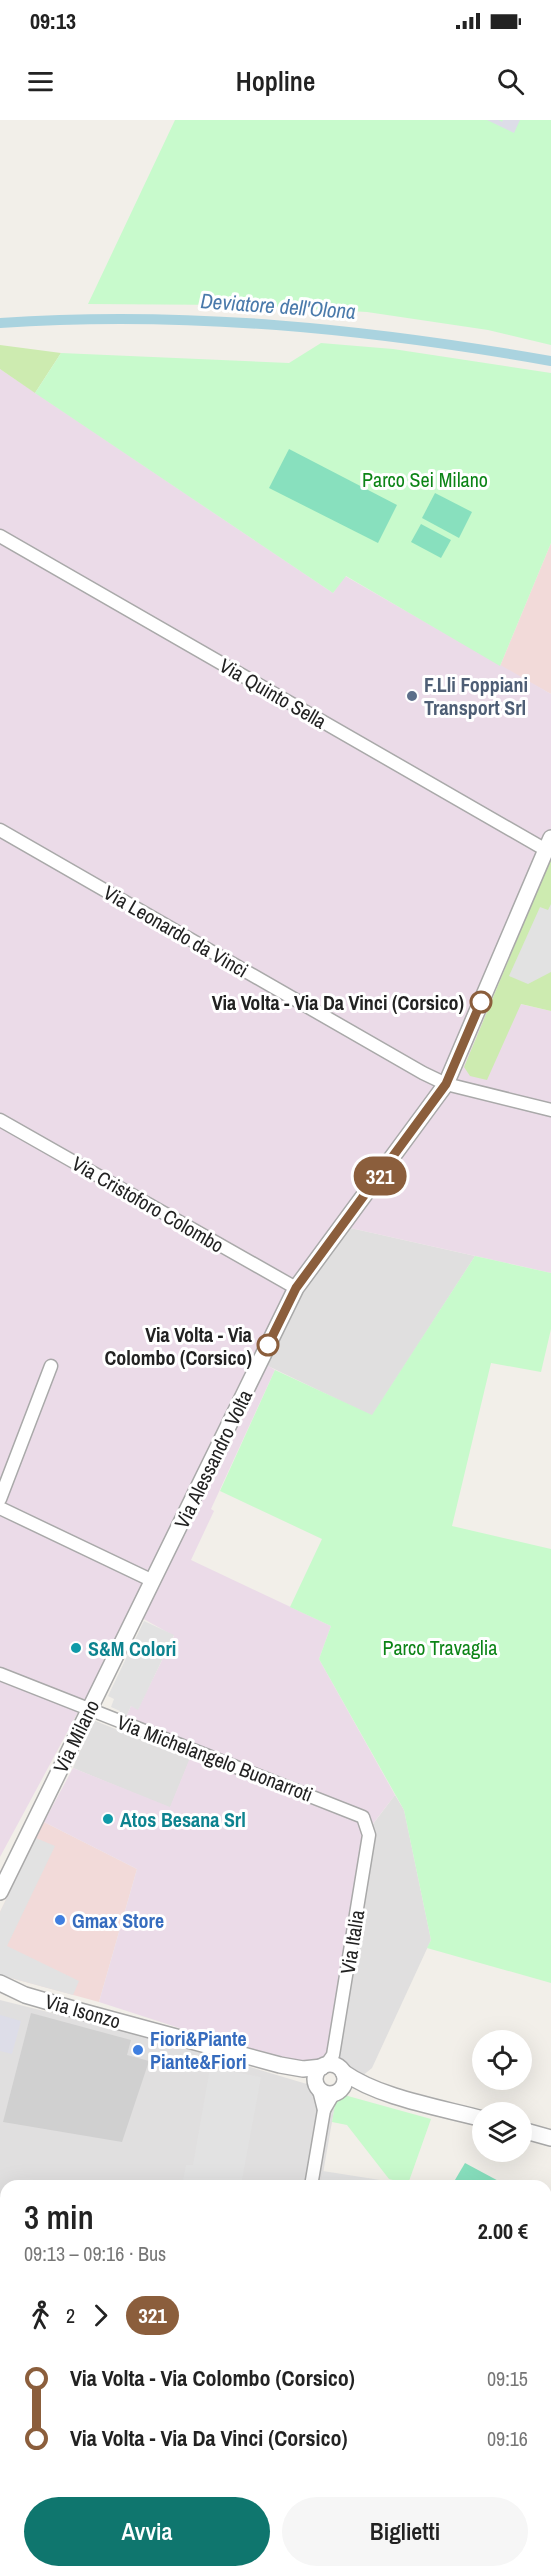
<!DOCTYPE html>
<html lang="it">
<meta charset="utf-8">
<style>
:root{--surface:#fff;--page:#f6f6f6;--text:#222;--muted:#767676;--accent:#0f766e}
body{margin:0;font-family:"Archivo Narrow",sans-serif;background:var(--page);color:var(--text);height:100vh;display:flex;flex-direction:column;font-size:22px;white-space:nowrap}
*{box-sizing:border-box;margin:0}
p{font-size:20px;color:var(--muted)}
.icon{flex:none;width:33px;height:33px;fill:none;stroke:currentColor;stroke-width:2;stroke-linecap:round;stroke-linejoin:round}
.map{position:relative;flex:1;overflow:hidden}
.panel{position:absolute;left:0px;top:2060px;width:552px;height:398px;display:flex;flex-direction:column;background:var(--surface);border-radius:18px 18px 0 0;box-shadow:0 6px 24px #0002}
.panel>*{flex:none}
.badge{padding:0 12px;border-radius:20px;font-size:21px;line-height:39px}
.fabs{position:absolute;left:472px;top:1910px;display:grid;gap:12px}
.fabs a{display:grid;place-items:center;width:60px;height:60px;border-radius:50%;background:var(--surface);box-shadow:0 6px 24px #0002;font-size:30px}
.map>.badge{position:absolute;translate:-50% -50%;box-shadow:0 0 0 3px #fff}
.legs{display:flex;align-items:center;gap:9px;height:66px;padding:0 24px;font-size:20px}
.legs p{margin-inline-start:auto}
.headline{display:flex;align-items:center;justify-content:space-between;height:102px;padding:0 24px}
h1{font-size:33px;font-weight:600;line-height:45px}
.cta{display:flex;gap:12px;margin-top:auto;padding:12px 24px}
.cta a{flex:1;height:69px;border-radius:36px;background:var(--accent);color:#fff;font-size:24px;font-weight:600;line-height:69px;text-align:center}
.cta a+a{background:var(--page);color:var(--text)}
ul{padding:0 24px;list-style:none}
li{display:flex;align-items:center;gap:21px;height:60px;font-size:22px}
li i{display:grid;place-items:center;width:9px;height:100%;margin:0 8px;background:currentColor}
li i::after{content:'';width:15px;height:15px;margin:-8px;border:4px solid;border-radius:50%;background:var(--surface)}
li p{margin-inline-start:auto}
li:first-child i{background:linear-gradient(#0000 50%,currentColor 0)}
li:last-child i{background:linear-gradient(currentColor 50%,#0000 0)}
.status{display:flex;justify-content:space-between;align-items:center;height:42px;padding:0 30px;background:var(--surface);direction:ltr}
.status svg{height:16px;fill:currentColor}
header{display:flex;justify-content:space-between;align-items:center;height:78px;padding:0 24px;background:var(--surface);font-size:27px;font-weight:600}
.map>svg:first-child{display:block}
.residential{fill:#e0dfdf}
.commercial{fill:#f2dad9}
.industrial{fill:#ebdbe8}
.religious{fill:#d0d0d0}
.grass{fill:#cdebb0}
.park{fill:#c8facc}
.pitch{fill:#88e0be}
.parking{fill:#e2e2e2}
.plaza{fill:#dddde8}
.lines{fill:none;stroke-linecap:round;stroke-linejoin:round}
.canal{stroke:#aad3df;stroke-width:10}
.minor-casing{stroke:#a9a9a9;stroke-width:15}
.tertiary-casing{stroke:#a9a9a9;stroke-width:18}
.minor{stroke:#fff;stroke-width:12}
.tertiary{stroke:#fff;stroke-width:15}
.line-1-casing{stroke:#fff;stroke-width:14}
.line-1{stroke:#8b5e3c;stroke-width:9}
.service-dot{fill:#5c6f8a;stroke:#fff;stroke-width:2}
.stop-1-dot{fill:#fff;stroke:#8b5e3c;stroke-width:3}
.culture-dot{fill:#0f9aa8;stroke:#fff;stroke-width:2}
.shop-dot{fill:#3f7fe0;stroke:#fff;stroke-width:2}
.labels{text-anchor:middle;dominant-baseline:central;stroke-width:6;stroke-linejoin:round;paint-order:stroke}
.park-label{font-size:20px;fill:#0c8416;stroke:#fff}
.service-label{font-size:20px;font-weight:bold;fill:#4e5e75;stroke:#fff;text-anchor:start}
.street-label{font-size:20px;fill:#222;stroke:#fff}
.stop-label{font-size:20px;font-weight:bold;fill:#222;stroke:#fff;text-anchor:end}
.culture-label{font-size:20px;font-weight:bold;fill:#0d838f;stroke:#fff;text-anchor:start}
.shop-label{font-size:20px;font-weight:bold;fill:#366cbe;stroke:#fff;text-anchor:start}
.water-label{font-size:21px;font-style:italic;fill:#4a7aab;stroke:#fff}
</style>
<div class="status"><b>09:13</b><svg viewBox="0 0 49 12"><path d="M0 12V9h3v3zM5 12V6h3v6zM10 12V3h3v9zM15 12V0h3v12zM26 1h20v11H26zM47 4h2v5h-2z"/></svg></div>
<header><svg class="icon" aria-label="menu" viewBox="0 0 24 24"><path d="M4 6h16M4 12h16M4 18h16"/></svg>Hopline<svg class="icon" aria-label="search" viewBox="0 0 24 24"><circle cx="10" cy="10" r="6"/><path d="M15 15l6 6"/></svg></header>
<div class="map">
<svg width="551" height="2456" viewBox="0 0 551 2456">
<rect width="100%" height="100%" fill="#f2efe9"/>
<g class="residential">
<polygon points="346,1107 475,1136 372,1296 264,1244 299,1169"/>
<polygon points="93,1600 190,1639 170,1688 73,1648"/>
<polygon points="395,1675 404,1690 431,1820 372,1948 362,1956 337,1942 336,1936 373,1718 373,1704"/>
<polygon points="0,1880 156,1919 337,1973 321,2065 6,2066 6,2451 424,2451 422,2456 0,2456"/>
<polygon points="551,2244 551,2456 427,2456 430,2451 546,2451 546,2253"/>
</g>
<g class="commercial">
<polygon points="551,423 551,574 500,546"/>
<polygon points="44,1702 137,1749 99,1882 0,1855 0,1792"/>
</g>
<g class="industrial">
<polygon points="0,249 333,473 345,456 551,574 551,709 445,961 295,1165 259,1240 275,1250 211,1389 214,1391 191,1440 331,1506 319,1539 395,1675 362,1718 330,1935 318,1941 307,1943 281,1941 99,1882 137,1749 44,1702 73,1648 170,1687 194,1628 125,1599 131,1586 138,1589 174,1516 142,1498 176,1432 168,1425 0,1737"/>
<polygon points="485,876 551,891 551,1153 346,1107 437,985"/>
</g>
<polygon class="religious" points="31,1893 131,1920 127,1935 149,1941 122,2022 3,2002"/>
<g class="grass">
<polygon points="0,225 61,233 35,273 0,249"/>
<polygon points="551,738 551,891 521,884 487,960 470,956 464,947"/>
<polygon points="120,2451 155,2454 154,2456 119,2456"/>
</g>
<g class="park">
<polygon points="175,0 551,0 551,225 488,210 367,192 235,185 88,184"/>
<polygon points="321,223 393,229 551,253 551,423 500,546 346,456 333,473 35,273 61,233 289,243"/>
<polygon points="475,1136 551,1153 551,1209 541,1252 491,1243 452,1406 551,1429 551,1863 427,1828 431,1820 404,1690 319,1539 331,1506 290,1487 322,1419 220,1371 275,1250 372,1295"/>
<polygon points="337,1973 431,1999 408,2064 389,2059 347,2005 332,2002"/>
<polygon points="546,2436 551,2437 551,2456 527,2456 530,2451 546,2451"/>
</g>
<g class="pitch">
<polygon points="289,329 397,385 378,423 269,368"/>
<polygon points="435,373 472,392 459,418 422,398"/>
<polygon points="421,404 451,420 441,438 411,422"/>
<polygon points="465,2043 506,2065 452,2065"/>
<polygon points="546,2088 551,2091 551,2194 546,2191"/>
</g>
<g class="parking">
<polygon points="551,784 551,852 528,864 509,856 540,787 548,790"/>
<polygon points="144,1501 174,1515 138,1590 131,1586 125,1599 118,1596 120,1591 111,1587 114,1579 108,1576"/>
<polygon points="36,1718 55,1726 7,1826 79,1861 73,1875 0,1855 0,1792"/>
<polygon points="210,1948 261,1957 241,2065 182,2065 186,2045 193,2045"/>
<polygon points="323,2051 380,2060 379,2065 321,2065"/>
</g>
<g class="plaza">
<polygon points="487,0 499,0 502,2 503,0 520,0 514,13"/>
<polygon points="0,1895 21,1901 12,1934 0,1931"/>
</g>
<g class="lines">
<path class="canal" d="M0 203C185 190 369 209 551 241"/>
<defs>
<g id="minor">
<polyline points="0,416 546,730"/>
<polyline points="0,710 423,953 446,964 551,990"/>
<polyline points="0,1000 296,1168"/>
<polyline points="0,1379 51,1246"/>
<polyline points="0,1388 153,1461"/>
<polyline points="0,1554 363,1697 369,1715 333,1935 326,1945"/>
<polyline points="324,1990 334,1973"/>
<polyline points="311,2066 324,1990 319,1970"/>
<polyline points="0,2202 2,2185"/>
<polyline points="546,2251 551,2243"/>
<polyline points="108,2456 109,2451"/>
<polyline points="253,2456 253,2451"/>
<polyline points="426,2456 429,2451"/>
</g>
<g id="tertiary">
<polyline points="0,1772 296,1168 446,964 551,718"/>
<polyline points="0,1863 25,1875 80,1891 280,1945 303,1949 322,1947"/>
<circle cx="330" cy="1959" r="15"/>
<path d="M343 1952C380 1978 438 1987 483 1999"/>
<polyline points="522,2010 551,2018"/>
</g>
</defs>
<use href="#minor" class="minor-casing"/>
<use href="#tertiary" class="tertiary-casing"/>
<use href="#minor" class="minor"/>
<use href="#tertiary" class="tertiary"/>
</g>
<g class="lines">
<defs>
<polyline id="line-1" points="268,1225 296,1168 446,964 481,882"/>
</defs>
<use href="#line-1" class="line-1-casing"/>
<use href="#line-1" class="line-1"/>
</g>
<circle class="service-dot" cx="412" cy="576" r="6"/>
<g class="stop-1-dot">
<circle cx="481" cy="882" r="10"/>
<circle cx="268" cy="1225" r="10"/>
</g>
<g class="culture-dot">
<circle cx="76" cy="1528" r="6"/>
<circle cx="108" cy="1699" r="6"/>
</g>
<g class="shop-dot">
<circle cx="60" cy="1800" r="6"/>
<circle cx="138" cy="1930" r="6"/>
</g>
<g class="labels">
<g class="park-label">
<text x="425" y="359">Parco Sei Milano</text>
<text x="440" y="1527">Parco Travaglia</text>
</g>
<g class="service-label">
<text x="424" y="564">F.Lli Foppiani<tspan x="424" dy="23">Transport Srl</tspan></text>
</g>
<g class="street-label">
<text transform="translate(273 573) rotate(30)">Via Quinto Sella</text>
<text transform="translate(176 811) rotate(30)">Via Leonardo da Vinci</text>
<text transform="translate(148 1084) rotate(30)">Via Cristoforo Colombo</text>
<text transform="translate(213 1339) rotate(-64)">Via Alessandro Volta</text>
<text transform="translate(76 1616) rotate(-64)">Via Milano</text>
<text transform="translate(215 1638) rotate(21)">Via Michelangelo Buonarroti</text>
<text transform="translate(352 1822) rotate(-81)">Via Italia</text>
<text transform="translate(83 1891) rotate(16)">Via Isonzo</text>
</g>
<g class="stop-label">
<text x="464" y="882">Via Volta - Via Da Vinci (Corsico)</text>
<text x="252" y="1214">Via Volta - Via<tspan x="252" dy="23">Colombo (Corsico)</tspan></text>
</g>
<g class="culture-label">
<text x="88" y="1528">S&amp;M Colori</text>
<text x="120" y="1699">Atos Besana Srl</text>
</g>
<g class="shop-label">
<text x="72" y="1800">Gmax Store</text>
<text x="150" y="1918">Fiori&amp;Piante<tspan x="150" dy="23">Piante&amp;Fiori</tspan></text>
</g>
<g class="water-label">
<text transform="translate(278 186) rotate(4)">Deviatore dell'Olona</text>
</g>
</g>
</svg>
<div class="fabs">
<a><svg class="icon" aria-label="locate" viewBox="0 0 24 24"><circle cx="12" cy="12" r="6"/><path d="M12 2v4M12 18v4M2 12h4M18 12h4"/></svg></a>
<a><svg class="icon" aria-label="layers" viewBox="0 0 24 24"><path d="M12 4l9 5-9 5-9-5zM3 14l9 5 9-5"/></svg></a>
</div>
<b class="badge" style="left:380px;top:1056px;background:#8b5e3c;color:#fff">321</b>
<section class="panel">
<div class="headline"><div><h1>3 min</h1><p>09:13 – 09:16 · Bus</p></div><b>2.00 €</b></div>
<div class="legs"><svg class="icon" aria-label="walk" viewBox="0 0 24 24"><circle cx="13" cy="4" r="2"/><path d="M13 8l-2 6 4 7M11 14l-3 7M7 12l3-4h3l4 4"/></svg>2<svg class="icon" aria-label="forward" viewBox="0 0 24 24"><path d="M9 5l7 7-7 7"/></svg><b class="badge" style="background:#8b5e3c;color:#fff">321</b></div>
<ul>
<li><i style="color:#8b5e3c"></i><b>Via Volta - Via Colombo (Corsico)</b><p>09:15</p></li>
<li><i style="color:#8b5e3c"></i><b>Via Volta - Via Da Vinci (Corsico)</b><p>09:16</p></li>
</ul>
<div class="cta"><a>Avvia</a><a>Biglietti</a></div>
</section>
</div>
